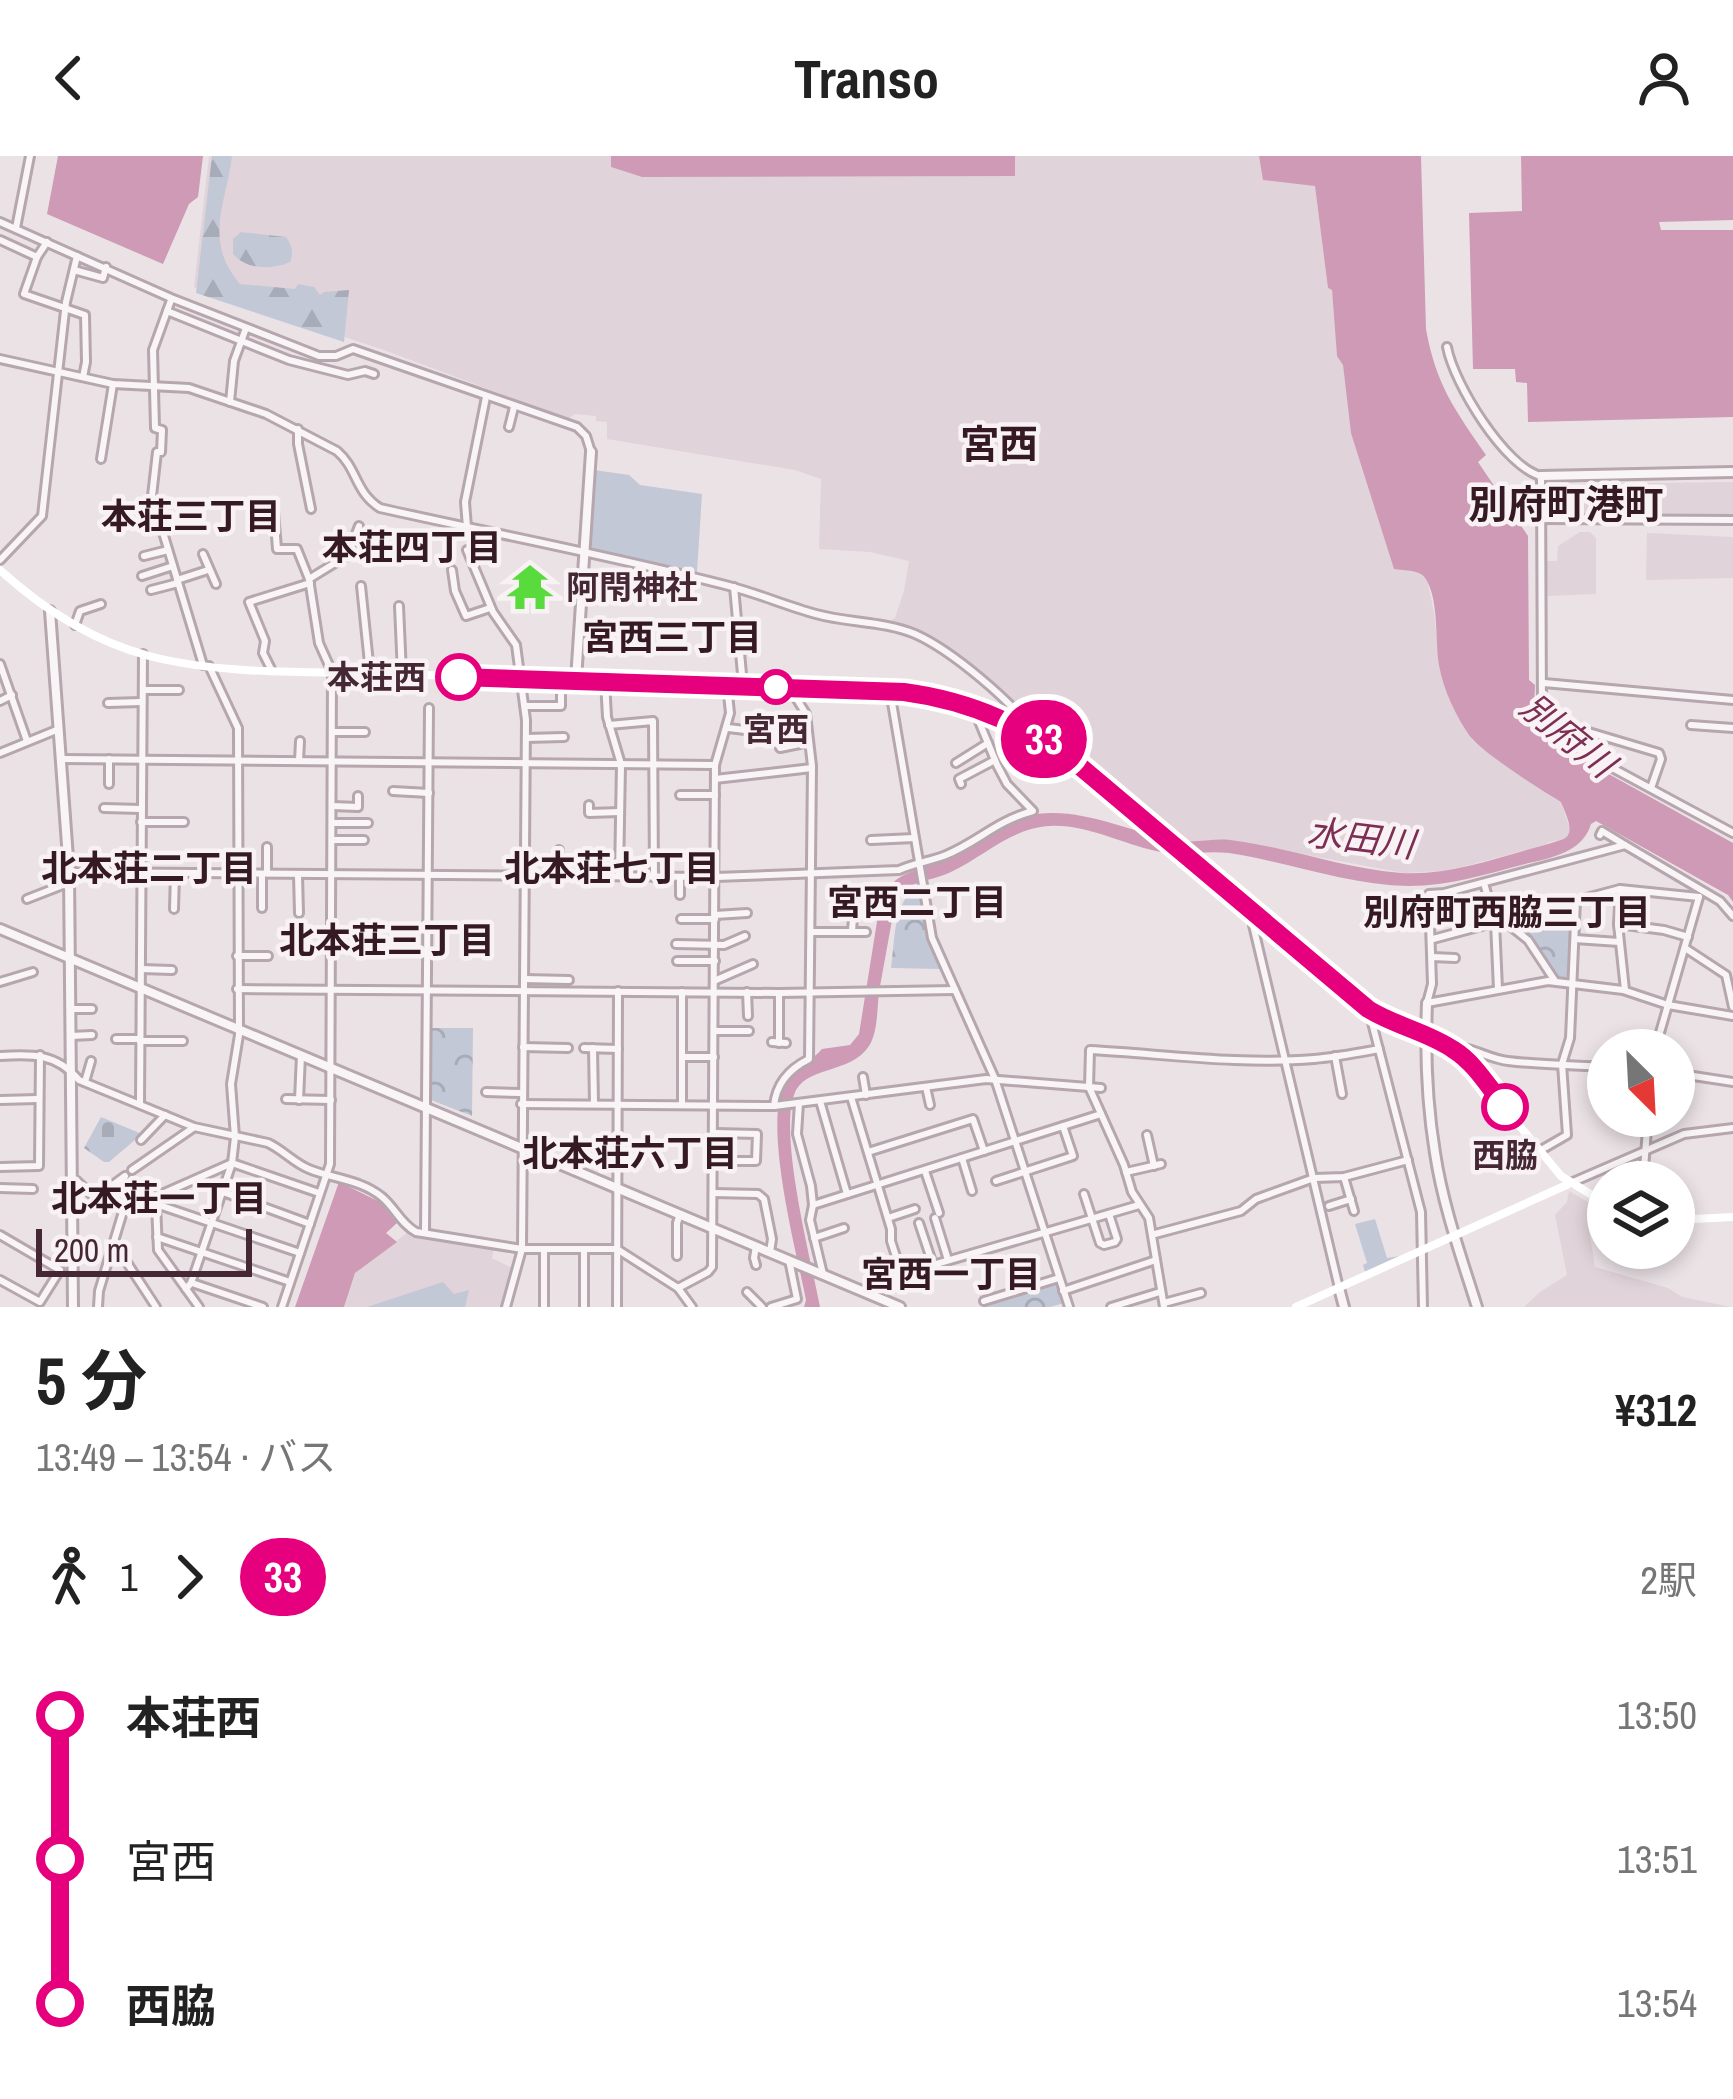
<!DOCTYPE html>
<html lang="ja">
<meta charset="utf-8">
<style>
:root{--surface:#fff;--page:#f2f2f2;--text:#222;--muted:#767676}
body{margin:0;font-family:"Archivo Narrow","Noto Sans JP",sans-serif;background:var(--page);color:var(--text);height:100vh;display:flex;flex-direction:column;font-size:45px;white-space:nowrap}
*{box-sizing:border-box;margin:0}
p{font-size:39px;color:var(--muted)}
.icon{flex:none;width:66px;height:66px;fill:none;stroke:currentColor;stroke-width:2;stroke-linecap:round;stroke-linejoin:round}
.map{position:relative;height:1151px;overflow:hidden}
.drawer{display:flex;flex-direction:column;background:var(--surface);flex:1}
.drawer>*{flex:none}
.badge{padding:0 24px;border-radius:39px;font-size:42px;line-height:78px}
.needle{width:78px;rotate:156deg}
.tools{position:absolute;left:1587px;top:873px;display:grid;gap:24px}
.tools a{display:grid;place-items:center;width:108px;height:108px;border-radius:50%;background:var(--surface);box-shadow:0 6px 18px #0003;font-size:60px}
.scale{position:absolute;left:36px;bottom:30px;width:216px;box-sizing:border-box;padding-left:12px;border:6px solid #452833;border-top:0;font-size:33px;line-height:42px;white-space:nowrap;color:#452833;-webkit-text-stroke:9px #f8f2f5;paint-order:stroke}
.map>.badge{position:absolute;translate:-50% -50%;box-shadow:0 0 0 6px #fff}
.legs{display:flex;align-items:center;gap:18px;height:132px;padding:0 36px;font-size:39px}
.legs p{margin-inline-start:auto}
.head{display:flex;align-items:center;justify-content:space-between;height:204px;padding:0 36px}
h1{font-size:66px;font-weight:700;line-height:90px}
ul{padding:0 36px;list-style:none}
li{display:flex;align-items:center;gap:42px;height:144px;font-size:45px}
li i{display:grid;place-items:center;width:18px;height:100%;margin:0 15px;background:currentColor}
li i::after{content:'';width:30px;height:30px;margin:-15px;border:9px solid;border-radius:50%;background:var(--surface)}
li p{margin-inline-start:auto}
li:first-child i{background:linear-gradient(#0000 50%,currentColor 0)}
li:last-child i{background:linear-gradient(currentColor 50%,#0000 0)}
header{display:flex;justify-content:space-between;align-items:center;height:156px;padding:0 36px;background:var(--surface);font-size:54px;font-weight:700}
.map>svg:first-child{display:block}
.built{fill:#e0d3d9}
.grass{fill:#c2c8d6}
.forest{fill:url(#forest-firs)}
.cemetery{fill:url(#cemetery-stones)}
.park{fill:url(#park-crowns)}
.water{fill:#ce9ab5}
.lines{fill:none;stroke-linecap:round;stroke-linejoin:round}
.minor-casing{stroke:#b6a6ad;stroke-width:12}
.tertiary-casing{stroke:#b6a6ad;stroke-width:14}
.minor{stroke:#f9f5f6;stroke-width:6}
.tertiary{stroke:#f9f5f6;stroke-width:8}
.secondary{stroke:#fff;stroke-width:8}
.line-1-casing{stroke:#fff;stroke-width:27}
.line-1{stroke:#e6007e;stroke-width:18}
.stop-1-dot{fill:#fff;stroke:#e6007e;stroke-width:6}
.labels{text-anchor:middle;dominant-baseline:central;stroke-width:9;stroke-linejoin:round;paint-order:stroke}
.poi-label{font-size:33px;font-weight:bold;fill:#452833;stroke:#f8f2f5;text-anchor:start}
.stop-label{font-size:33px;font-weight:bold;fill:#452833;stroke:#f8f2f5}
.neighbourhood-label{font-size:36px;font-weight:bold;fill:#351a24;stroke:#f8f2f5}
.water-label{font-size:36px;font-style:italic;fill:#7c2e53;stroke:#f8f2f5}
.quarter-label{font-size:39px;font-weight:bold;fill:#351a24;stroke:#f8f2f5}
</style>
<header><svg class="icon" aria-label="back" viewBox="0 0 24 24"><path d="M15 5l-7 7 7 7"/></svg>Transo<svg class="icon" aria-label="person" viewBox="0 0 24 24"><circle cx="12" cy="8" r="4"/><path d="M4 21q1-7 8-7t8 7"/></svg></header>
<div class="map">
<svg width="1733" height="1151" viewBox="0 0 1733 1151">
<defs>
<pattern id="forest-firs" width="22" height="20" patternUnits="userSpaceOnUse" patternTransform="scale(3)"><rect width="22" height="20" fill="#c2c8d6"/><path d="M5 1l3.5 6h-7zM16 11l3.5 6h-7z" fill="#a8acb8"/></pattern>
<pattern id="cemetery-stones" width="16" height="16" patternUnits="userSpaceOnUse" patternTransform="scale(3)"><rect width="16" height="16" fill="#c2c8d6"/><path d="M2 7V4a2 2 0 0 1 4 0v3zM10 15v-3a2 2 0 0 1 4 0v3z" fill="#a8acb8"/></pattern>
<pattern id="park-crowns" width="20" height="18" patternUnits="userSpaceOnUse" patternTransform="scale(3)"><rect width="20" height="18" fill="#c2c8d6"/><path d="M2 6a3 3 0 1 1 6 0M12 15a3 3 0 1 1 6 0" fill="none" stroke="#a8acb8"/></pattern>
</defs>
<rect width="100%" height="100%" fill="#ebe2e6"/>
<g class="built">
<polygon points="209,0 611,0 611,11 642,21 1014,20 1015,0 1259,0 1264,24 1315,29 1328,132 1332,133 1337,199 1343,209 1351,277 1419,416 1427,423 1434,456 1440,512 1451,545 1472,584 1541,634 1561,646 1570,673 1569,679 1564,684 1549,686 1545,689 1462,711 1440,715 1404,717 1228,684 1182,686 947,493 885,468 895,462 904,435 909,405 870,396 819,393 821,323 795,314 607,283 607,266 596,265 596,260 575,258 568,263 384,194 194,131"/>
<polygon points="1733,326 1733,367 1578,363 1578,328"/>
<polygon points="1580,376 1590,376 1596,382 1596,438 1548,440 1545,405 1557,405 1558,390"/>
<polygon points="1647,377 1733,381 1733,422 1646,424"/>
<polygon points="1569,1035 1593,1049 1587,1061 1595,1111 1668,1132 1682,1141 1731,1151 1524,1151 1540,1136 1567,1119 1555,1059 1567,1046"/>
<polygon points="407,1077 494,1091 492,1102 514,1113 502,1151 344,1151 355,1117"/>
</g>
<g class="grass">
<polygon points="594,314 629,319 640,329 702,338 697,416 593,393 590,388"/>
<polygon points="1375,1063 1387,1102 1400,1100 1365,1116 1363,1109 1367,1107 1355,1068"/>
<polygon points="443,1126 454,1138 469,1134 465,1151 367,1151"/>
</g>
<g class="forest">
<path d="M212 0H232C226 48 203 85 240 128L295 133 298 128 314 131 320 139 324 136 349 134 344 186 196 137Z"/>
<path d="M241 76 286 81C292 90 294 96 290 106 271 114 247 114 233 98V83Z"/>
</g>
<polygon class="cemetery" points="101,961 142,978 109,1006 104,1006 84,992"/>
<g class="park">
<path d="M918 730 926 778 941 813 891 812C895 785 893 745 918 730Z"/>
<polygon points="1570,750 1572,753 1567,820 1564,823 1554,822 1533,788 1509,766"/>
<polygon points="429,872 473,872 472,960 431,944"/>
<polygon points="1055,1125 1064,1147 1050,1151 984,1151 983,1149"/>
</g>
<g class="water">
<polygon points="58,0 203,0 198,41 189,48 163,108 47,58"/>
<polygon points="611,0 1015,0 1015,20 642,21 611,11"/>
<path d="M1259 0H1421L1426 173C1436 229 1455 254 1486 299L1478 306 1528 380 1529 524 1535 529C1534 555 1532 566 1551 586L1733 687V746L1728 739 1596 665 1591 668C1583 696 1551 702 1525 708 1487 718 1449 730 1409 730 1348 729 1289 706 1229 697 1204 694 1181 701 1156 695 1122 688 1086 668 1050 670 1011 672 985 700 951 716 922 729 909 720 894 753 889 781 884 808 879 836 877 852 878 876 869 890 850 919 804 909 794 939 779 981 811 1104 820 1151H804L806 1144C797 1097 760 961 787 923 796 910 812 905 822 893L850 889 859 878 880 747C895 712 915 718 945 704 973 692 995 667 1025 660 1077 648 1124 675 1176 684 1194 688 1212 682 1230 684 1288 691 1344 713 1401 717 1450 720 1499 701 1545 689 1550 687 1556 686 1561 684 1578 679 1565 657 1561 646 1542 635 1480 595 1469 579 1456 560 1443 533 1439 509 1435 485 1439 447 1427 425 1422 413 1405 415 1394 413L1351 277 1343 209 1337 200 1332 134 1328 132 1315 30 1263 24Z"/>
<polygon points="1521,0 1733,0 1733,64 1659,66 1661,74 1733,74 1733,261 1528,266 1527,227 1516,226 1515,213 1473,213 1469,57 1522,55"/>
<polygon points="339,1026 380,1046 397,1067 386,1077 397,1086 355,1117 344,1151 295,1151"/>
</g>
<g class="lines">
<defs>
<g id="minor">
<polyline points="0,66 171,142 319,200 336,200 353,193 577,271 586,280 591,296"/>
<polyline points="16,72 30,0"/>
<polyline points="0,84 37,101 47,86"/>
<polyline points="37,101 24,138 85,159 86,206 83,221"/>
<polyline points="74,114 103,122 106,111"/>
<polyline points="171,144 153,194 155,272 162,274 161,296 157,296 152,340 203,509"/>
<polyline points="167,155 289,204 348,219 365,215 374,218"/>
<path d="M1447 191C1454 228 1505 311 1541 320L1542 557C1549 571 1556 579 1568 588L1733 677"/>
<path d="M0 203 113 228 189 232 266 258 337 295C358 313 354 335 380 352 496 378 613 400 729 430 759 438 787 450 816 458 848 467 884 465 915 478 951 494 1012 545 1034 577"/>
<polyline points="230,246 234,205 246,172"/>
<polyline points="509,271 514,251"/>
<polyline points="298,273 298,288 311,353"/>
<polyline points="101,303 113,228"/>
<polyline points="274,355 277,393 297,393 309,423 319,487 332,516 330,1008 282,1151"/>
<polyline points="1542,363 1733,364"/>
<polyline points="467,371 465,346 486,241"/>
<polyline points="467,394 493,456 516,489 526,564 522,1093 506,1151"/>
<polyline points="203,398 216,428"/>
<polyline points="144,400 168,394"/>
<polyline points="0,404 42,360 66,146 77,100"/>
<polyline points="452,414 455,435 466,460 490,452"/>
<polyline points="142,420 173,410"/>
<polyline points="309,423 348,399 359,370"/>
<polyline points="177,424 208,414"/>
<polyline points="617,429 661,435 662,414"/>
<polyline points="361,430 370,517"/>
<polyline points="734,431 743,529"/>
<polyline points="151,434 178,427"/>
<polyline points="399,450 402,518"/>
<polyline points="75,469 80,455 101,448"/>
<polyline points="0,508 27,585"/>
<polyline points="271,513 263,497 265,485 249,446 310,427"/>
<polyline points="605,525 607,561 621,608 619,720"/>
<polyline points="1544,527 1733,544"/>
<polyline points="143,534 179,534"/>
<polyline points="890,535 932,782 995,923 1069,1151"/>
<polyline points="0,545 12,539"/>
<polyline points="108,547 141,546"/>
<polyline points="525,550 561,550 561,523"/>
<polyline points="1545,563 1659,597 1661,603 1651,632"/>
<polyline points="609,569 653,565 654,721"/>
<polyline points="1691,569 1733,572"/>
<polyline points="728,572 754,575"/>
<polyline points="332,576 365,576"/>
<polyline points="526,582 564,581"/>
<polyline points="780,592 809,586"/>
<polyline points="0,597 59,573"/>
<polyline points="62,603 715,609"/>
<polyline points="299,605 300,585"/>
<polyline points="956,607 988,587"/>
<polyline points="715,623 812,612"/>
<polyline points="109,628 109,603"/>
<polyline points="961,628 959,623 995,604"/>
<polyline points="393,635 429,637"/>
<polyline points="680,639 715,639"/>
<polyline points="589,649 589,657 620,656"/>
<polyline points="332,650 358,651 358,640"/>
<polyline points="104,652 141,653"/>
<polyline points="141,666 184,666"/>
<polyline points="332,667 368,667"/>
<polyline points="1600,679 1602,675 1625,689"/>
<polyline points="332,684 364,684"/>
<polyline points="871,684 914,682"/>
<polyline points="267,691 267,717"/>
<polyline points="559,694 559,720"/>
<path d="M69 716 716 721 899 714C915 707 931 705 946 699 978 686 996 665 1033 655L1007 628 997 609 973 551"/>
<polyline points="298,719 299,757"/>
<polyline points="586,720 586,702"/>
<polyline points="1484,727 1495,766 1498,833"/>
<polyline points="1620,733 1618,768 1625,834"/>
<polyline points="680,739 680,721"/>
<polyline points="27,743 68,727"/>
<polyline points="262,752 262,719"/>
<polyline points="174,753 175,718"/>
<polyline points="715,759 747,757"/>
<polyline points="1733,760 1720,745 1625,689 1444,737 1429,738 1432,828 1427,847 1548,825 1623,834 1668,849 1733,860"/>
<polyline points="1260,761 1253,769 1339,1132"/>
<polyline points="681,763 715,763"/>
<polyline points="1504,765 1528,784 1555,825"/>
<polyline points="1618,768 1664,774 1688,781"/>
<polyline points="852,775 854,749"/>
<polyline points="811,776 866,776"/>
<polyline points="1433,783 1620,733 1699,741"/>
<polyline points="1575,783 1619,786"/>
<polyline points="676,788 724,789 745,780"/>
<polyline points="1685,792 1726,819 1733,851"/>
<polyline points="237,800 268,800"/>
<polyline points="1432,801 1455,802"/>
<polyline points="677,805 715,805"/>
<polyline points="141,813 172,814"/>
<polyline points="524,823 569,824"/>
<polyline points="714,825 753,808"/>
<polyline points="0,826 33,816"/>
<polyline points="237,833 779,837 955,834"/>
<polyline points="682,836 682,949"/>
<polyline points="747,836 748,860"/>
<polyline points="71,853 92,853"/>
<polyline points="1369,855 1421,1056 1423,1151"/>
<polyline points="714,875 749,875"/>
<polyline points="71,880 92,879"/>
<polyline points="116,883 140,883"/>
<polyline points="140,885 183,885"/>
<polyline points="772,886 786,887"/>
<polyline points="779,887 779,837"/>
<polyline points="523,891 568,892"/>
<path d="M1451 891C1469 889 1488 903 1508 905 1541 909 1575 909 1608 911"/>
<polyline points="584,892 618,893"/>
<polyline points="593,892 594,948"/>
<polyline points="1655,894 1699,741"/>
<path d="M0 900C32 898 56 897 79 924L194 971 268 987C283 994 294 1007 309 1013 333 1023 360 1023 382 1041 395 1052 401 1068 416 1076L522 1093H617L678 1132 692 1151"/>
<polyline points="1335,900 1342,938"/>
<polyline points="682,901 714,901"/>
<polyline points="1674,917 1733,926"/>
<polyline points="863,921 866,939"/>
<polyline points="85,926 91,905"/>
<polyline points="926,931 930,949"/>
<polyline points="486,936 521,937"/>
<polyline points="851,941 891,1073 891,1085 902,1119"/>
<polyline points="286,943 331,944"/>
<polyline points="0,944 38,943"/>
<polyline points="299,944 301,899"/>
<polyline points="820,945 847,1038"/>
<polyline points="799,947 797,978 811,1030 813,1049 810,1064 823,1118"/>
<polyline points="140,948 143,498"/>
<polyline points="521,948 774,950 986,923 1101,932"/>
<path d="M774 950C776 928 789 913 809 903L812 610 806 558 790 532"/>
<polyline points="1147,979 1154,1010"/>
<polyline points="141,984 165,959"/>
<polyline points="1541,994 1567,979 1562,908 1570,882 1576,744"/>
<polyline points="868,996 973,963 984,995"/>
<polyline points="962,1002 972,1035"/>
<polyline points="713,1005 756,1005 757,978 715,977"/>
<polyline points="0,1011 39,1010 40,899"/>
<polyline points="132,1014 193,972"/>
<polyline points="925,1015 939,1057"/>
<polyline points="1126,1016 1161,1008"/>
<polyline points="1344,1021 1354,1055"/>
<polyline points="72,1024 77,1025 95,1042 125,1020"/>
<polyline points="996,1025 1073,1000 1063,970"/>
<polyline points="1573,1026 1684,978 1733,972"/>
<polyline points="1643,1026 1648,960"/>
<polyline points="0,1032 33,1033"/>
<polyline points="223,1036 310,1068"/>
<polyline points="713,1037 758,1038 764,1043 772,1083 770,1096"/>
<polyline points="1084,1038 1100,1087 1104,1089 1115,1086 1117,1083 1109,1058"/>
<polyline points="156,1048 300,1097"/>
<polyline points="813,1049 1101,958"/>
<polyline points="1329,1050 1351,1043"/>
<polyline points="888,1062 915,1053"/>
<polyline points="935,1062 948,1104"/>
<polyline points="919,1067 933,1109"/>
<polyline points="425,1077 429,552"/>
<polyline points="1155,1078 1241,1055 1256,1043 1314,1022 1344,1021 1408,1004"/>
<polyline points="0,1079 60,1114 40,1146 0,1124"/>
<polyline points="157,1081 290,1126"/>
<polyline points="814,1082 844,1072"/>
<polyline points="113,1093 120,1096 156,1151"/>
<polyline points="677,1100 677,1067 680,1058"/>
<polyline points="756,1109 754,1102 756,1090"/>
<polyline points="192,1127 263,1151"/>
<polyline points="678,1132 708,1116 712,1111 715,609 730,557 727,529"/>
<polyline points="186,1133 191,1127 232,1007 235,981 231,928 239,879 238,572 209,510"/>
<polyline points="1063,1135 1156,1104"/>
<polyline points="747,1136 762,1151"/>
<polyline points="865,1136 871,1127 1139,1049"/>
<polyline points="984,1145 1059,1122"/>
<polyline points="1164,1147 1201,1137"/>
<polyline points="98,1151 99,1135 125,1049 135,1047"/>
<polyline points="199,1151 158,1094 156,1048 153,1042 232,1007 319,1037"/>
<polyline points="544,1151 544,1095"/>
<polyline points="584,1151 584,1093"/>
<polyline points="617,1151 618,835"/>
<polyline points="771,1151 797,1143 789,1104"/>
<polyline points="1111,1151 1160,1136"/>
<path d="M1164 1151 1149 1062 1132 1036 1124 1009 1089 931 1090 894C1164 898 1240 909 1314 903 1336 901 1357 897 1379 893"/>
</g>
<g id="tertiary">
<polyline points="1541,320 1733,316"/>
<polyline points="50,455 69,716 73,1151"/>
<polyline points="576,524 591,296"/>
<polyline points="0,773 900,1151"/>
<path d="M1427 847C1425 897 1427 948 1435 997 1443 1050 1461 1100 1477 1151"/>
<polyline points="1339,1132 1344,1151"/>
</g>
</defs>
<use href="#minor" class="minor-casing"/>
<use href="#tertiary" class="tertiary-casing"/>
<use href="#minor" class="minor"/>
<use href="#tertiary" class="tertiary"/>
<g class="secondary">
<path d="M0 414C43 453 93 485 149 500 226 520 316 515 396 518 560 524 725 527 890 535 963 540 1024 568 1082 612L1368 853C1398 871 1434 878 1461 899L1561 1020 1608 1049"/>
<polyline points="1674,1064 1733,1061"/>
<polyline points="1296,1151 1571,1027"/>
</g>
</g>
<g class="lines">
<defs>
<path id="line-1" d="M459 521 904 536C972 545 1028 571 1082 612L1368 853C1395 870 1428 876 1454 894 1475 907 1489 932 1505 951"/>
</defs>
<use href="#line-1" class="line-1-casing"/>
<use href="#line-1" class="line-1"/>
</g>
<defs>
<symbol id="temple-bare" viewBox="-9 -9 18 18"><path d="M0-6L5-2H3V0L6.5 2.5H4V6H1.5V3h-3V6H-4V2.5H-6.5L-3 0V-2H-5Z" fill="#59da3d" stroke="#f8f2f5" stroke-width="2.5" paint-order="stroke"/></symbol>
</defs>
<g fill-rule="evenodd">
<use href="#temple-bare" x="497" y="398" width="66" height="66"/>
</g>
<g class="stop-1-dot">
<circle cx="459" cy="521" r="21"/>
<circle cx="776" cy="531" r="15"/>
<circle cx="1505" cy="951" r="21"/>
</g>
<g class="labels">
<g class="poi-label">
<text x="566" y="431">阿閇神社</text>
</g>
<g class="stop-label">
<text x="426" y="521" text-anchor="end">本荘西</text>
<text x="776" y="573">宮西</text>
<text x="1505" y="999">西脇</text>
</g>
<g class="neighbourhood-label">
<text x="191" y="360">本荘三丁目</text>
<text x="412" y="391">本荘四丁目</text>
<text x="672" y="481">宮西三丁目</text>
<text x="149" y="712">北本荘二丁目</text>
<text x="612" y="712">北本荘七丁目</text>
<text x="917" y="746">宮西二丁目</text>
<text x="1507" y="756">別府町西脇三丁目</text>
<text x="387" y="784">北本荘三丁目</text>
<text x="630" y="997">北本荘六丁目</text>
<text x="159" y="1042">北本荘一丁目</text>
<text x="951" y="1118">宮西一丁目</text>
</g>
<g class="water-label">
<text transform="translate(1568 579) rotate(39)">別府川</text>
<text transform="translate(1361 682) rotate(7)">水田川</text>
</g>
<g class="quarter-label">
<text x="999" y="288">宮西</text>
<text x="1566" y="348">別府町港町</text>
</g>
</g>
</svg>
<div class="tools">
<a><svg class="needle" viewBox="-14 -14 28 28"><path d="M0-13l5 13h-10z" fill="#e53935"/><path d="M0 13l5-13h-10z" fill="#767676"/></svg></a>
<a><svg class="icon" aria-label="layers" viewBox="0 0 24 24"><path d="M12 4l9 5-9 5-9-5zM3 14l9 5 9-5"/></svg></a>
</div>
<div class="scale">200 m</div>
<b class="badge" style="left:1044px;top:583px;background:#e6007e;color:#fff">33</b>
</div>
<section class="drawer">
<div class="head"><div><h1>5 分</h1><p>13:49 – 13:54 · バス</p></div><b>¥312</b></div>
<div class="legs"><svg class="icon" aria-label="walk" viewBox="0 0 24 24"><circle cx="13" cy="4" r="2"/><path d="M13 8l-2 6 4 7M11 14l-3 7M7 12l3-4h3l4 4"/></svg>1<svg class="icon" aria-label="forward" viewBox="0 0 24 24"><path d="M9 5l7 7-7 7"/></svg><b class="badge" style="background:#e6007e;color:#fff">33</b><p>2駅</p></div>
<ul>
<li><i style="color:#e6007e"></i><b>本荘西</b><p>13:50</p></li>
<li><i style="color:#e6007e"></i><span>宮西</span><p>13:51</p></li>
<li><i style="color:#e6007e"></i><b>西脇</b><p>13:54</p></li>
</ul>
</section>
